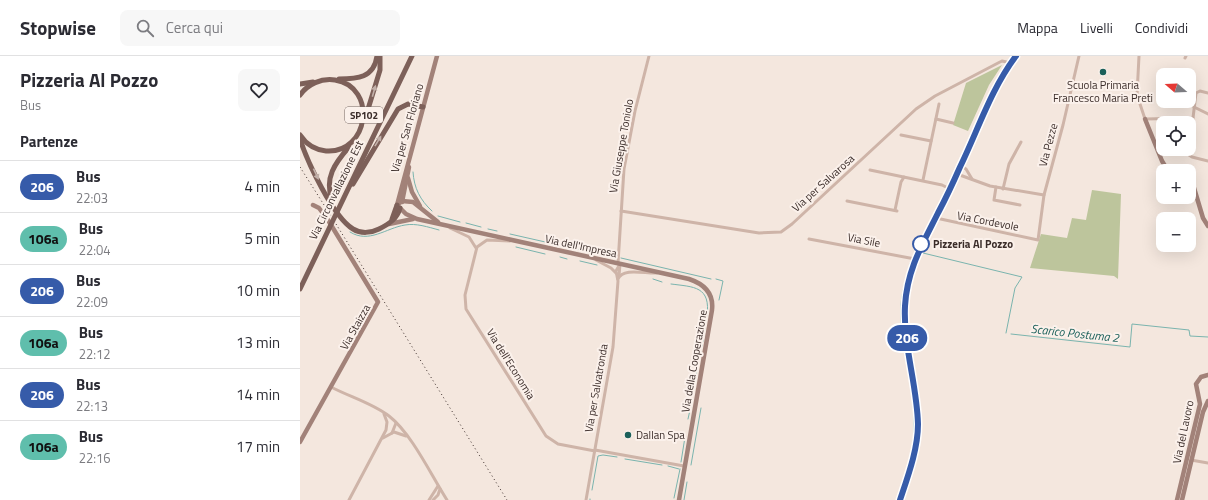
<!DOCTYPE html>
<html lang="it">
<meta charset="utf-8">
<style>
:root{--surface:#fff;--page:#f7f7f7;--text:#2b2b33;--muted:#7c7c81;--line:#e1e1e2}
body{margin:0;font-family:"Titillium Web",sans-serif;background:var(--page);color:var(--text);height:100vh;display:flex;flex-direction:column;font-size:15px;white-space:nowrap}
*{box-sizing:border-box;margin:0}
p{font-size:13px;color:var(--muted)}
.icon{flex:none;width:22px;height:22px;fill:none;stroke:currentColor;stroke-width:2;stroke-linecap:round;stroke-linejoin:round}
.map{position:relative;flex:1;overflow:hidden}
.drawer{display:flex;flex-direction:column;background:var(--surface);width:300px}
.drawer>*{flex:none}
.badge{padding:0 8px;border-radius:13px;font-size:14px;line-height:26px}
.needle{width:26px;rotate:289deg}
.fabs{position:absolute;left:856px;top:12px;display:grid;gap:8px}
.fabs a{display:grid;place-items:center;width:40px;height:40px;border-radius:8px;background:var(--surface);box-shadow:0 4px 16px #0002;font-size:20px}
.map>.badge{position:absolute;translate:-50% -50%;box-shadow:0 0 0 2px #fff}
h2{padding:0 20px;font-size:15px;line-height:36px}
.round{display:grid;place-items:center;flex:none;width:42px;height:42px;border-radius:8px;background:var(--page)}
.overview{display:flex;align-items:center;justify-content:space-between;height:68px;padding:0 20px}
h1{font-size:19px;font-weight:700;line-height:30px}
ul{padding:0;list-style:none}
li{display:flex;align-items:center;gap:12px;height:52px;padding:0 20px;border-top:1px solid var(--line)}
li div{flex:1}
li b{display:block;font-size:15px}
li em{font-style:normal}
li .badge{min-width:44px;font-weight:700;text-align:center}
header{display:flex;align-items:center;gap:24px;box-sizing:border-box;height:56px;padding:0 20px;background:var(--surface);border-bottom:1px solid var(--line)}
header strong{font-size:19px}
nav{display:flex;gap:22px;margin-inline-start:auto;font-size:14px}
.search{width:280px;height:36px;background:var(--page);display:flex;align-items:center;gap:10px;box-sizing:border-box;padding:0 14px;border-radius:8px;color:var(--muted);font-size:15px}
main{display:flex;flex:1;min-height:0}
.map>svg:first-child{display:block}
.green{fill:#bdc59c}
.lines{fill:none;stroke-linecap:round;stroke-linejoin:round}
.stream{stroke:#7ab4ae;stroke-width:1}
.street{stroke:#ceb4a8;stroke-width:3}
.secondary{stroke:#a28279;stroke-width:4.5}
.primary{stroke:#7d6059;stroke-width:5}
.rail{stroke:#3a2c29;stroke-width:1;stroke-dasharray:1 3;stroke-linecap:butt}
.oneway{fill:#c2b0a9}
.line-casing{stroke:#fff;stroke-width:9}
.line{stroke:#365ba9;stroke-width:6}
.poi-dot{fill:#1b605a;stroke:#fbf1eb;stroke-width:1.5}
.stop-dot{fill:#fff;stroke:#365ba9;stroke-width:2}
.labels{text-anchor:middle;dominant-baseline:central;stroke-width:4;stroke-linejoin:round;paint-order:stroke}
.shield{fill:#fbf1eb;stroke:#746763;stroke-width:1}
.shield-label{font-size:10px;font-weight:bold;fill:#3a2c29}
.poi-label{font-size:11px;fill:#3a2c29;stroke:#fbf1eb}
.street-label{font-size:11px;fill:#3a2c29;stroke:#fbf1eb}
.stop-label{font-size:11px;font-weight:bold;fill:#3a2c29;stroke:#fbf1eb;text-anchor:start}
.water-label{font-size:12px;font-style:italic;fill:#1b605a;stroke:#fbf1eb}
</style>
<header>
<strong>Stopwise</strong>
<div class="search"><svg class="icon" aria-label="search" viewBox="0 0 24 24"><circle cx="10" cy="10" r="6"/><path d="M15 15l6 6"/></svg>Cerca qui</div>
<nav><a>Mappa</a><a>Livelli</a><a>Condividi</a></nav>
</header>
<main>
<section class="drawer">
<div class="overview"><div><h1>Pizzeria Al Pozzo</h1><p>Bus</p></div><a class="round"><svg class="icon" aria-label="heart" viewBox="0 0 24 24"><path d="M12 20l-8-8c-3-5 5-10 8-4 3-6 11-1 8 4z"/></svg></a></div>
<h2>Partenze</h2>
<ul>
<li><span class="badge" style="background:#365ba9;color:#fff">206</span><div><b>Bus</b><p>22:03</p></div><em>4 min</em></li>
<li><span class="badge" style="background:#5fbeac;color:#111">106a</span><div><b>Bus</b><p>22:04</p></div><em>5 min</em></li>
<li><span class="badge" style="background:#365ba9;color:#fff">206</span><div><b>Bus</b><p>22:09</p></div><em>10 min</em></li>
<li><span class="badge" style="background:#5fbeac;color:#111">106a</span><div><b>Bus</b><p>22:12</p></div><em>13 min</em></li>
<li><span class="badge" style="background:#365ba9;color:#fff">206</span><div><b>Bus</b><p>22:13</p></div><em>14 min</em></li>
<li><span class="badge" style="background:#5fbeac;color:#111">106a</span><div><b>Bus</b><p>22:16</p></div><em>17 min</em></li>
</ul>
</section>
<div class="map">
<svg width="908" height="444" viewBox="0 0 908 444">
<rect width="100%" height="100%" fill="#f4e7de"/>
<g class="green">
<polygon points="702,9 689,29 668,75 653,69 666,27"/>
<polygon points="792,134 821,138 818,223 814,220 730,212 741,178 767,182 772,162 786,164"/>
</g>
<g class="lines">
<g class="stream">
<path d="M113 116C114 132 120 144 132 155"/>
<polyline points="138,160 160,166"/>
<polyline points="166,167 181,171"/>
<polyline points="188,173 197,175"/>
<path d="M50 176C69 188 86 172 105 169 116 167 128 171 139 174"/>
<polyline points="210,178 316,202"/>
<polyline points="216,191 245,198"/>
<polyline points="623,197 722,221 715,232 706,277"/>
<polyline points="260,201 267,203"/>
<polyline points="321,202 411,223"/>
<polyline points="280,205 297,209"/>
<polyline points="353,223 362,226"/>
<polyline points="416,223 423,225 419,244"/>
<path d="M371 228C394 231 411 230 407 260"/>
<polyline points="711,278 830,291 832,268 889,274 890,280 908,281"/>
<polyline points="402,290 405,272"/>
<polyline points="399,302 401,296"/>
<polyline points="394,330 398,307"/>
<polyline points="393,339 393,336"/>
<polyline points="388,363 392,345"/>
<polyline points="325,403 362,409"/>
<polyline points="381,406 385,381"/>
<polyline points="391,409 401,352"/>
<polyline points="368,410 379,413"/>
<polyline points="292,434 298,400 303,399 317,401"/>
<polyline points="374,442 380,413"/>
<polyline points="290,444 290,443"/>
<polyline points="384,444 387,426"/>
<path d="M597 444C604 422 614 397 614 373 616 332 599 291 601 249 602 234 607 219 611 205"/>
</g>
<g class="street">
<polyline points="839,0 837,39 845,63 893,62 889,99 892,101 908,105"/>
<polyline points="885,2 886,0"/>
<polyline points="894,51 908,58"/>
<polyline points="893,62 896,37 900,35 908,37"/>
<polyline points="636,63 653,67"/>
<polyline points="601,79 631,85"/>
<polyline points="661,110 666,113 672,123"/>
<polyline points="570,114 642,129 650,133"/>
<polyline points="657,118 690,130 744,139"/>
<polyline points="623,124 639,48"/>
<polyline points="696,131 694,144 720,149"/>
<polyline points="703,133 709,108 721,86"/>
<polyline points="547,145 597,155"/>
<polyline points="595,154 601,126 604,121"/>
<polyline points="321,155 459,177 481,176 492,168 616,53 635,40 698,7 702,5 711,7"/>
<polyline points="636,162 738,184 744,139 763,69 779,0"/>
<polyline points="150,172 169,181 176,192"/>
<polyline points="509,183 615,203"/>
<polyline points="210,185 187,184 177,191 165,239 166,253 246,380 258,388 295,395"/>
<polyline points="296,204 311,212 316,217"/>
<polyline points="318,207 324,113 335,55 349,0"/>
<polyline points="319,220 320,208"/>
<path d="M318 223C323 211 346 218 357 217"/>
<path d="M31 331C50 341 72 347 89 360 112 378 131 419 147 444"/>
<polyline points="92,377 96,367"/>
<polyline points="83,382 94,376 106,380"/>
<polyline points="295,394 384,410"/>
<polyline points="891,404 908,407"/>
<polyline points="49,444 86,374 87,366 84,358"/>
<polyline points="129,444 138,430"/>
<polyline points="133,444 138,439 140,433"/>
<polyline points="286,444 313,291 318,225 316,215 320,208"/>
</g>
<g class="secondary">
<polyline points="845,63 862,105 868,115"/>
<polyline points="108,122 112,136 120,150"/>
<polyline points="889,129 894,132 903,162 908,170"/>
<polyline points="102,146 109,111"/>
<polyline points="97,149 137,0"/>
<polyline points="97,149 102,145 113,146 138,166"/>
<path d="M100 152 106 158 117 163 389 223C404 228 414 237 412 254L379 444"/>
<polyline points="89,168 113,163"/>
<polyline points="0,386 78,246 28,164 19,152 13,149"/>
<path d="M600 444C608 420 618 393 618 368 618 328 603 290 605 250 607 200 639 158 659 114 677 76 691 34 716 0"/>
<polyline points="877,444 900,348 896,328 901,321 908,319"/>
<polyline points="882,444 903,356 908,345"/>
</g>
<g class="primary">
<path d="M39 23C57 23 74 22 77 0"/>
<polyline points="0,28 13,26"/>
<path d="M0 39C8 28 21 22 35 24 78 31 69 98 26 95 15 94 6 88 0 79"/>
<polyline points="65,63 80,14 80,0"/>
<path d="M0 83C7 105 33 161 53 173 61 178 71 177 79 173 89 168 97 163 100 152"/>
<polyline points="53,128 98,53 108,48 123,51"/>
<path d="M32 144C24 122 35 107 49 91"/>
<polyline points="92,163 97,149"/>
<polyline points="0,233 112,0"/>
</g>
<g class="rail">
<polyline points="0,111 31,160"/>
<polyline points="36,168 207,444"/>
</g>
</g>
<defs><path id="oneway-solid" d="M-6-.8H1V-3.2L6.5 0L1 3.2V.8H-6Z"/></defs>
<g class="oneway">
<use href="#oneway-solid" transform="translate(74 35) rotate(-74)"/>
<use href="#oneway-solid" transform="translate(78 85) rotate(-59)"/>
<use href="#oneway-solid" transform="translate(16 118) rotate(65)"/>
</g>
<g class="lines">
<defs>
<path id="line" d="M600 444C608 420 618 393 618 368 617 328 603 290 605 250 607 214 622 189 638 157 646 142 653 127 660 111 678 74 691 33 716 0"/>
</defs>
<use href="#line" class="line-casing"/>
<use href="#line" class="line"/>
</g>
<g class="poi-dot">
<circle cx="803" cy="16" r="4"/>
<circle cx="328" cy="379" r="4"/>
</g>
<circle class="stop-dot" cx="621" cy="188" r="8"/>
<g class="labels">
<rect class="shield" x="45" y="51" width="38" height="16" rx="3"/>
<g class="shield-label">
<text x="64" y="59">SP102</text>
</g>
<g class="poi-label">
<text x="803" y="29">Scuola Primaria<tspan x="803" dy="13">Francesco Maria Preti</tspan></text>
<text x="336" y="379" text-anchor="start">Dallan Spa</text>
</g>
<g class="street-label">
<text transform="translate(107 72) rotate(-74)">Via per San Floriano</text>
<text transform="translate(748 89) rotate(-75)">Via Pezze</text>
<text transform="translate(321 90) rotate(-80)">Via Giuseppe Toniolo</text>
<text transform="translate(523 127) rotate(-42)">Via per Salvarosa</text>
<text transform="translate(36 134) rotate(-64)">Via Circonvallazione Est</text>
<text transform="translate(688 165) rotate(11)">Via Cordevole</text>
<text transform="translate(564 184) rotate(11)">Via Sile</text>
<text transform="translate(281 190) rotate(12)">Via dell'Impresa</text>
<text transform="translate(55 271) rotate(-61)">Via Staizza</text>
<text transform="translate(394 305) rotate(-80)">Via della Cooperazione</text>
<text transform="translate(211 308) rotate(58)">Via dell'Economia</text>
<text transform="translate(296 332) rotate(-80)">Via per Salvatronda</text>
<text transform="translate(883 376) rotate(-78)">Via del Lavoro</text>
</g>
<g class="stop-label">
<text x="633" y="188">Pizzeria Al Pozzo</text>
</g>
<g class="water-label">
<text transform="translate(775 277) rotate(6)">Scarico Postuma 2</text>
</g>
</g>
</svg>
<div class="fabs">
<a><svg class="needle" viewBox="-14 -14 28 28"><path d="M0-13l5 13h-10z" fill="#e53935"/><path d="M0 13l5-13h-10z" fill="#7c7c81"/></svg></a>
<a><svg class="icon" aria-label="locate" viewBox="0 0 24 24"><circle cx="12" cy="12" r="6"/><path d="M12 2v4M12 18v4M2 12h4M18 12h4"/></svg></a>
<a>+</a>
<a>−</a>
</div>
<b class="badge" style="left:607px;top:282px;background:#365ba9;color:#fff">206</b>
</div>
</main>
